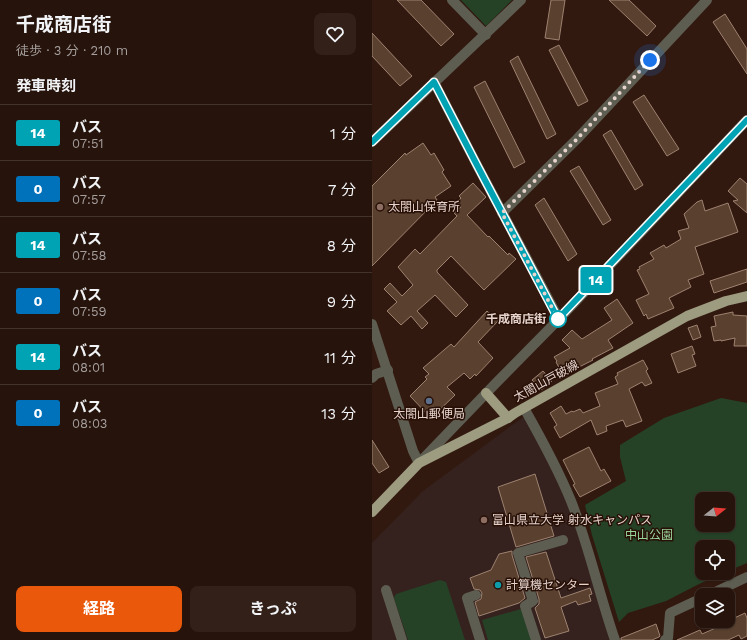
<!DOCTYPE html>
<html lang="ja">
<meta charset="utf-8">
<style>
:root{--surface:#26130b;--page:#322019;--text:#f1f3f6;--muted:#a49e9d;--line:#42322c;--accent:#ea580c}
body{margin:0;font-family:"Work Sans","Noto Sans JP",sans-serif;background:var(--page);color:var(--text);height:100vh;display:flex;flex-direction:column;font-size:15px;white-space:nowrap}
*{box-sizing:border-box;margin:0}
p{font-size:13px;color:var(--muted)}
.icon{flex:none;width:22px;height:22px;fill:none;stroke:currentColor;stroke-width:2;stroke-linecap:round;stroke-linejoin:round}
.map{position:relative;flex:1;overflow:hidden}
.side{display:flex;flex-direction:column;background:var(--surface);width:372px}
.side>*{flex:none}
.badge{padding:0 8px;border-radius:3px;font-size:14px;line-height:26px}
.needle{width:26px;rotate:73deg}
.tools{position:absolute;left:323px;top:492px;display:grid;gap:8px}
.tools a{display:grid;place-items:center;width:40px;height:40px;border-radius:8px;background:var(--surface);box-shadow:0 1px 3px #0004,0 0 0 1px var(--line);font-size:20px}
.you{position:absolute;width:20px;height:20px;margin:-10px;border:3px solid #fff;border-radius:50%;background:#1a73e8;box-shadow:0 0 0 6px #1a73e833}
.map>.badge{position:absolute;translate:-50% -50%;box-shadow:0 0 0 2px #fff}
h2{padding:0 16px;font-size:15px;line-height:36px}
.round{display:grid;place-items:center;flex:none;width:42px;height:42px;border-radius:8px;background:var(--page)}
.overview{display:flex;align-items:center;justify-content:space-between;height:68px;padding:0 16px}
h1{font-size:19px;font-weight:700;line-height:30px}
.button{display:flex;gap:8px;margin-top:auto;padding:8px 16px}
.button a{flex:1;height:46px;border-radius:8px;background:var(--accent);color:#fff;font-size:16px;font-weight:700;line-height:46px;text-align:center}
.button a+a{background:var(--page);color:var(--text)}
ul{padding:0;list-style:none}
li{display:flex;align-items:center;gap:12px;height:56px;padding:0 16px;border-top:1px solid var(--line)}
li div{flex:1}
li b{display:block;font-size:15px}
li em{font-style:normal}
li .badge{min-width:44px;font-weight:700;text-align:center}
main{display:flex;flex:1;min-height:0}
.map>svg:first-child{display:block}
.education{fill:#35221e}
.green{fill:#254227;fill-rule:evenodd}
.building{fill:#59402f;stroke:#9e8270}
.lines{fill:none;stroke-linecap:round;stroke-linejoin:round}
.minor{stroke:#5e5d51;stroke-width:10}
.major{stroke:#9d9b80;stroke-width:10}
.line-casing{stroke:#fff;stroke-width:9}
.line{stroke:#00a3b4;stroke-width:6}
.walk{stroke:#e5d3cc;stroke-width:4;stroke-dasharray:0 7.2}
.education-dot{fill:#8d6e63;stroke:#270f06;stroke-width:1.5}
.stop-dot{fill:#fff;stroke:#00a3b4;stroke-width:2}
.service-dot{fill:#5c6f8a;stroke:#270f06;stroke-width:1.5}
.culture-dot{fill:#0f9aa8;stroke:#270f06;stroke-width:1.5}
.labels{text-anchor:middle;dominant-baseline:central;stroke-width:3;stroke-linejoin:round;paint-order:stroke}
.poi-label{font-size:12px;fill:#e5d3cc;stroke:#270f06;text-anchor:start}
.stop-label{font-size:12px;font-weight:bold;fill:#e5d3cc;stroke:#270f06;text-anchor:end}
.street-label{font-size:12px;fill:#e5d3cc;stroke:#270f06}
.park-label{font-size:12px;fill:#9ad59c;stroke:#270f06}
</style>
<main>
<section class="side">
<div class="overview"><div><h1>千成商店街</h1><p>徒歩 · 3 分 · 210 m</p></div><a class="round"><svg class="icon" aria-label="heart" viewBox="0 0 24 24"><path d="M12 20l-8-8c-3-5 5-10 8-4 3-6 11-1 8 4z"/></svg></a></div>
<h2>発車時刻</h2>
<ul>
<li><span class="badge" style="background:#00a3b4;color:#fff">14</span><div><b>バス</b><p>07:51</p></div><em>1 分</em></li>
<li><span class="badge" style="background:#0072bc;color:#fff">0</span><div><b>バス</b><p>07:57</p></div><em>7 分</em></li>
<li><span class="badge" style="background:#00a3b4;color:#fff">14</span><div><b>バス</b><p>07:58</p></div><em>8 分</em></li>
<li><span class="badge" style="background:#0072bc;color:#fff">0</span><div><b>バス</b><p>07:59</p></div><em>9 分</em></li>
<li><span class="badge" style="background:#00a3b4;color:#fff">14</span><div><b>バス</b><p>08:01</p></div><em>11 分</em></li>
<li><span class="badge" style="background:#0072bc;color:#fff">0</span><div><b>バス</b><p>08:03</p></div><em>13 分</em></li>
</ul>
<div class="button"><a>経路</a><a>きっぷ</a></div>
</section>
<div class="map">
<svg width="375" height="640" viewBox="0 0 375 640">
<rect width="100%" height="100%" fill="#32190f"/>
<polygon class="education" points="150,418 154,418 158,423 196,505 240,640 0,640 0,543 51,491"/>
<g class="green">
<polygon points="89,0 140,0 114,26"/>
<path d="M349 398 375 403V563L356 571V547H330V573H352L327 584 294 601 256 613 247 622 220 535 213 505 254 481 248 457V445L292 418ZM330 499H356V525H330Z"/>
<polygon points="68,580 74,582 93,640 36,640 22,598 24,594"/>
<polygon points="156,607 165,640 116,640 110,620"/>
</g>
<g class="building">
<polygon points="25,0 49,0 82,34 69,46"/>
<polygon points="179,0 193,0 187,40 173,38"/>
<polygon points="237,0 257,0 284,26 275,36"/>
<polygon points="353,14 375,49 375,74 341,22"/>
<polygon points="0,33 40,76 28,86 0,56"/>
<polygon points="187,45 216,101 206,106 177,50"/>
<polygon points="146,56 184,134 175,139 138,61"/>
<polygon points="113,81 153,162 142,168 102,87"/>
<polygon points="272,95 307,149 295,156 261,102"/>
<polygon points="239,130 271,185 263,190 231,135"/>
<polygon points="51,143 59,155 62,153 72,170 70,172 79,186 63,197 65,200 0,266 0,186 33,153 34,155"/>
<polygon points="207,166 239,220 231,225 198,171"/>
<polygon points="368,178 375,184 375,213 361,201 366,200 356,191"/>
<polygon points="101,183 114,197 95,215 116,237 117,236 136,255 137,253 144,259 112,290 79,256 65,270 65,272 96,305 84,317 63,295 45,311 56,323 50,329 39,316 29,325 15,311 25,302 12,289 18,283 30,296 41,285 26,267 43,249 48,254 85,216 82,213 89,207 85,202 89,198 87,196"/>
<polygon points="172,198 205,254 196,261 163,205"/>
<polygon points="330,200 333,211 356,203 366,232 323,247 332,274 316,280 319,287 297,298 302,308 276,319 274,314 272,316 264,300 277,294 265,270 268,269 267,267 282,259 278,253 292,245 294,248 309,239 306,231 317,228 312,214 325,202"/>
<polygon points="375,269 375,282 342,293 338,281"/>
<polygon points="245,299 261,323 236,340 241,348 220,359 221,360 191,375 184,362 185,361 182,357 198,348 190,340 200,330 210,339 240,320 232,308"/>
<polygon points="115,311 126,321 106,342 121,358 104,376 103,374 98,379 92,373 75,387 83,395 59,418 38,396 55,379 53,377 57,374 51,368 79,344 82,347"/>
<polygon points="361,312 361,315 375,316 375,346 362,346 363,338 349,341 349,340 342,341 339,327 344,326 342,316"/>
<polygon points="325,325 329,337 321,340 316,328"/>
<polygon points="320,346 323,354 320,355 324,366 306,373 299,354"/>
<polygon points="271,360 276,369 274,371 280,383 273,386 270,382 257,389 270,421 254,427 251,420 234,426 235,431 225,435 219,420 188,438 182,427 185,425 178,413 189,406 194,414 200,411 201,412 208,409 211,413 228,406 223,393 246,384 243,377 246,375 245,373"/>
<polygon points="171,371 180,381 169,390 160,380"/>
<polygon points="0,440 17,467 7,473 0,463"/>
<polygon points="217,447 229,471 232,469 239,481 208,497 201,485 203,484 191,460"/>
<polygon points="163,474 182,536 144,547 126,487"/>
<polygon points="140,551 140,555 153,598 147,603 107,616 103,602 109,599 110,593 108,590 102,589 98,578 119,570 127,554"/>
<polygon points="174,552 189,598 218,588 220,594 217,595 219,601 206,605 204,601 189,607 197,631 173,638 163,608 167,604 167,599 154,557"/>
<polygon points="373,613 375,618 375,636 369,639 367,635 356,640 305,640 328,630 330,634 346,627 351,624 350,621 356,621"/>
<polygon points="284,624 288,636 287,637 280,640 249,640 249,638"/>
</g>
<g class="lines">
<g class="minor">
<polyline points="80,0 114,35"/>
<polyline points="62,82 106,167 187,319"/>
<polyline points="0,142 149,0"/>
<polyline points="130,213 205,139 335,0"/>
<polyline points="0,324 41,451 47,463 125,382 187,319 375,120"/>
<polyline points="0,378 4,374 16,370"/>
<path d="M152 408C169 438 186 469 199 501 217 546 227 594 243 640"/>
<polyline points="14,590 30,640"/>
<polyline points="104,595 95,598 108,640"/>
<polyline points="337,595 375,577"/>
<polyline points="164,640 153,606 161,601 146,553 191,540"/>
<polyline points="293,640 296,638 298,613 330,598"/>
</g>
<g class="major">
<polyline points="114,393 136,418"/>
<polyline points="0,512 47,463 136,418 143,413 315,316 354,301 375,296"/>
</g>
</g>
<g class="lines">
<defs>
<polyline id="line" points="0,142 62,82 106,167 186,319 375,120"/>
</defs>
<use href="#line" class="line-casing"/>
<use href="#line" class="line"/>
<polyline class="walk" points="186,319 130,213 205,139 278,60"/>
</g>
<g class="education-dot">
<circle cx="8" cy="207" r="4"/>
<circle cx="112" cy="520" r="4"/>
</g>
<circle class="stop-dot" cx="186" cy="319" r="8"/>
<circle class="service-dot" cx="57" cy="401" r="4"/>
<circle class="culture-dot" cx="126" cy="585" r="4"/>
<g class="labels">
<g class="poi-label">
<text x="16" y="207">太閤山保育所</text>
<text x="57" y="414" text-anchor="middle">太閤山郵便局</text>
<text x="120" y="520">富山県立大学 射水キャンパス</text>
<text x="134" y="585">計算機センター</text>
</g>
<g class="stop-label">
<text x="174" y="319">千成商店街</text>
</g>
<g class="street-label">
<text transform="translate(174 381) rotate(-29)">太閤山戸破線</text>
</g>
<g class="park-label">
<text x="277" y="535">中山公園</text>
</g>
</g>
</svg>
<div class="tools">
<a><svg class="needle" viewBox="-14 -14 28 28"><path d="M0-13l5 13h-10z" fill="#e53935"/><path d="M0 13l5-13h-10z" fill="#a49e9d"/></svg></a>
<a><svg class="icon" aria-label="locate" viewBox="0 0 24 24"><circle cx="12" cy="12" r="6"/><path d="M12 2v4M12 18v4M2 12h4M18 12h4"/></svg></a>
<a><svg class="icon" aria-label="layers" viewBox="0 0 24 24"><path d="M12 4l9 5-9 5-9-5zM3 14l9 5 9-5"/></svg></a>
</div>
<div class="you" style="left:278px;top:60px"></div>
<b class="badge" style="left:224px;top:280px;background:#00a3b4;color:#fff">14</b>
</div>
</main>
